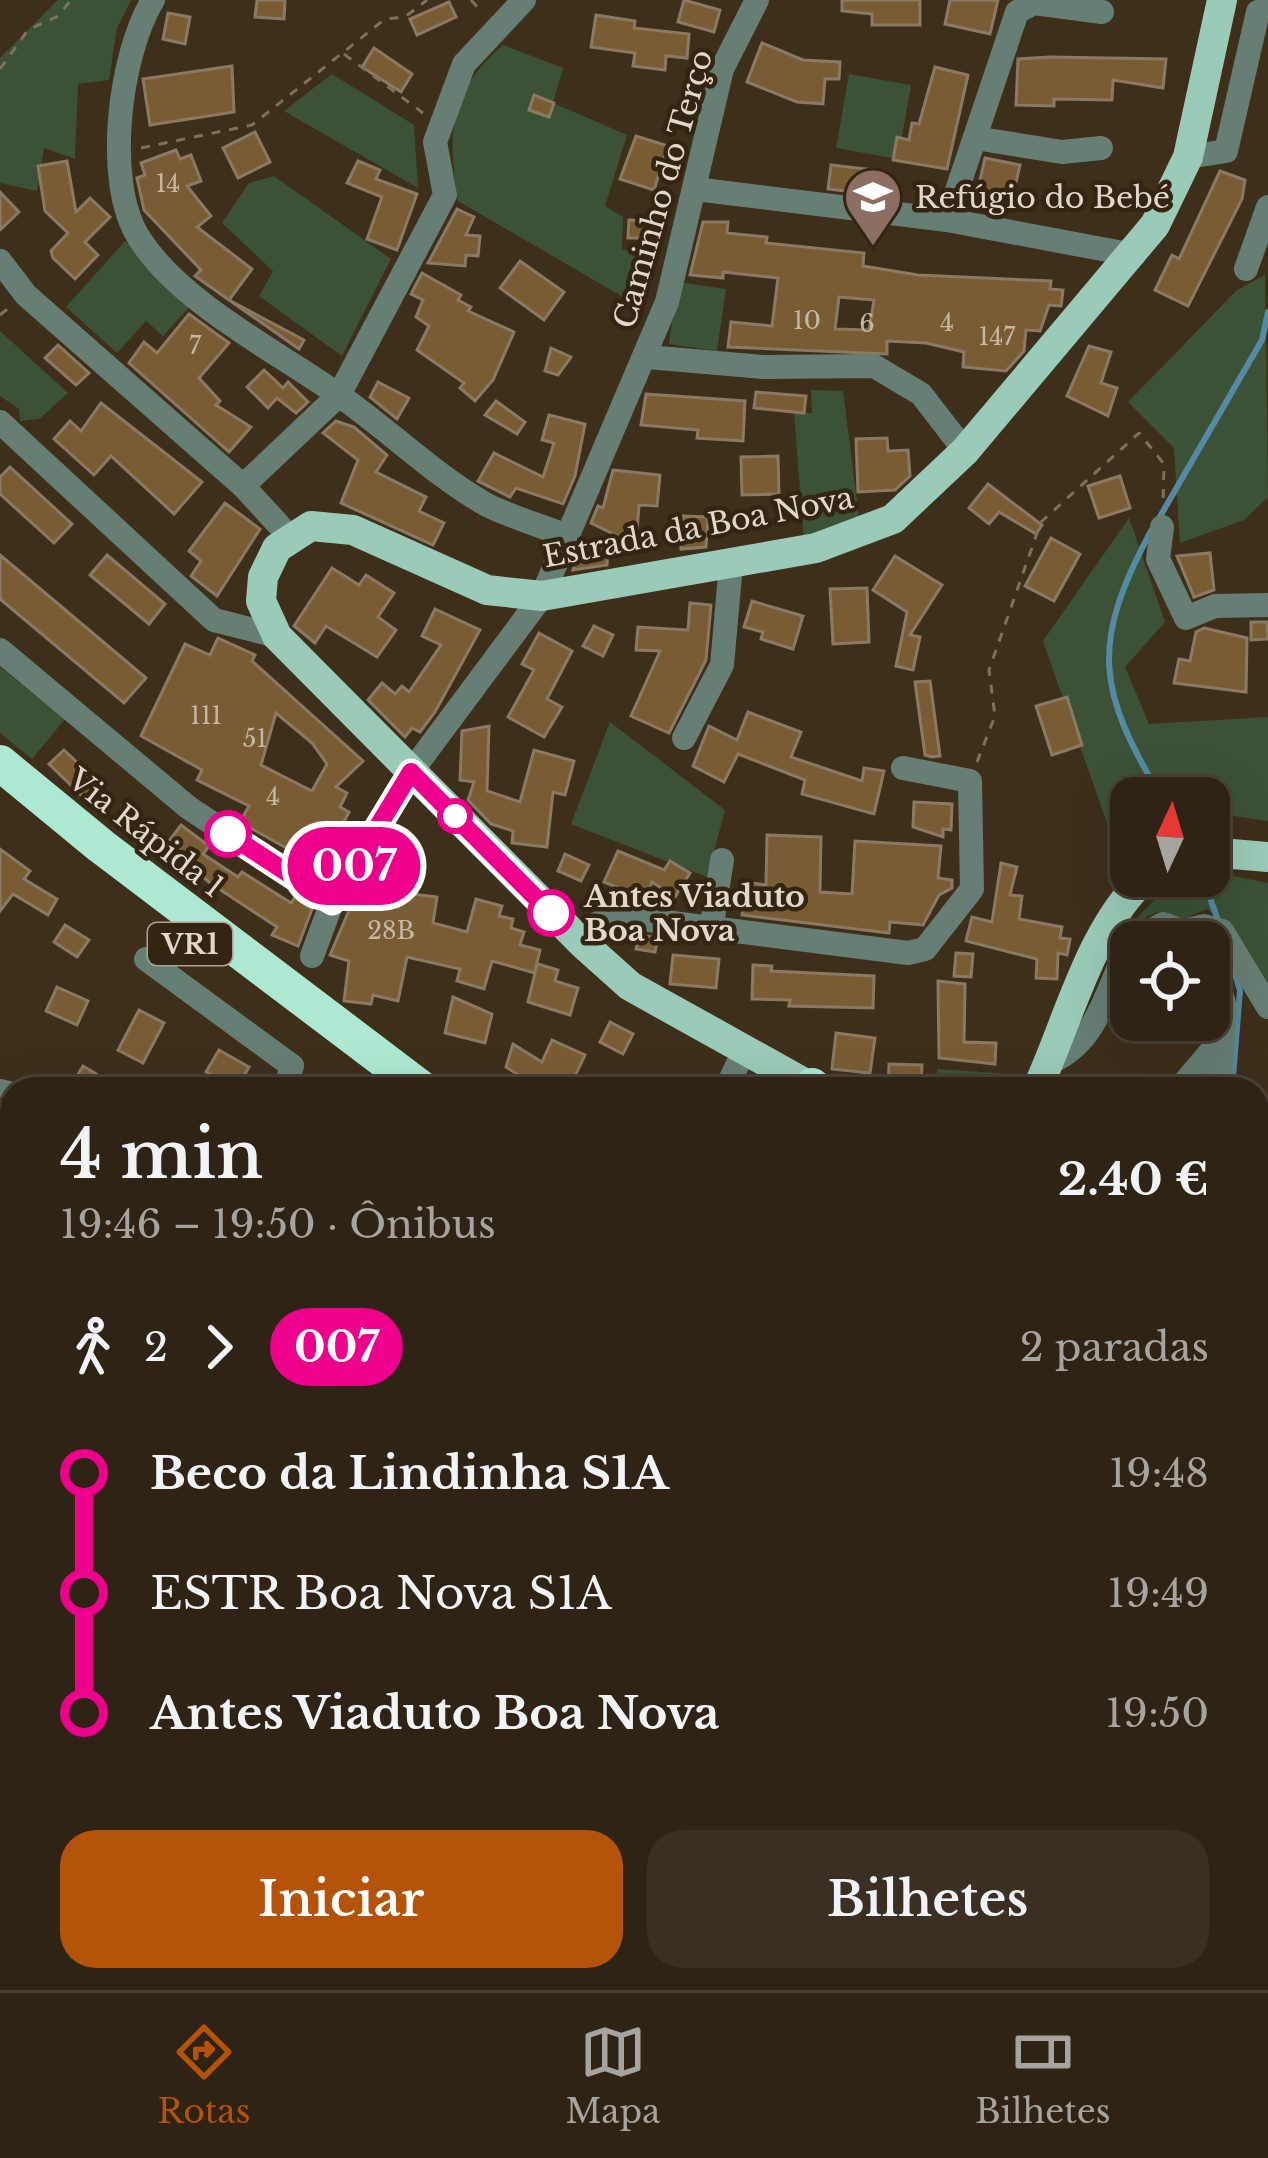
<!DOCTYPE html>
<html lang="pt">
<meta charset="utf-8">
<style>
:root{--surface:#2e2314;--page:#3a2f22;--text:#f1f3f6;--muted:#a7a4a0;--line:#494034;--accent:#b45309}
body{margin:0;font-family:"Libre Baskerville",serif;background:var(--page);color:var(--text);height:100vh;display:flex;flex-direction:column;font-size:45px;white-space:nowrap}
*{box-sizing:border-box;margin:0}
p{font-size:39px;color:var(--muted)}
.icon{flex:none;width:66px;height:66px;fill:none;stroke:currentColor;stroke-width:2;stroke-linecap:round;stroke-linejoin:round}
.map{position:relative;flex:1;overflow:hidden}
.drawer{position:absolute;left:0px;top:1077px;width:1269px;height:915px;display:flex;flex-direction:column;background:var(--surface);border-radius:36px 36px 0 0;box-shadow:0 12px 48px #0002,0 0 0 3px var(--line)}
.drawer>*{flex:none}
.badge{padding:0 24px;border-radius:39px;font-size:42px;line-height:78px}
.needle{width:78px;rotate:4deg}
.fabs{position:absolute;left:1110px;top:777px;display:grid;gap:24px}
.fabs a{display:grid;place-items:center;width:120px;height:120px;border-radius:24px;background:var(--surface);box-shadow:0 12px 48px #0002,0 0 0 3px var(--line);font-size:60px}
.map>.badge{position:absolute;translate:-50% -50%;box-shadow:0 0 0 6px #fff}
.legs{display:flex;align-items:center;gap:18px;height:132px;padding:0 60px;font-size:39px}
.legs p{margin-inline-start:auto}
.summary{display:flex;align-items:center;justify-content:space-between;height:204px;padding:0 60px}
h1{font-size:66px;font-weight:600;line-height:90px}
.cta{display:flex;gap:24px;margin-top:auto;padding:24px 60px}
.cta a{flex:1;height:138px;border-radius:36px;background:var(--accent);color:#fff;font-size:48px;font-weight:600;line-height:138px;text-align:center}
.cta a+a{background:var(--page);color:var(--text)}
ul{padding:0 60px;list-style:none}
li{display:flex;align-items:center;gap:42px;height:120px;font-size:45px}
li i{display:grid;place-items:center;width:18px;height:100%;margin:0 15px;background:currentColor}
li i::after{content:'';width:30px;height:30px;margin:-15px;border:9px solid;border-radius:50%;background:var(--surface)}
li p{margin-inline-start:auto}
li:first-child i{background:linear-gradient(#0000 50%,currentColor 0)}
li:last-child i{background:linear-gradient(currentColor 50%,#0000 0)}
.tab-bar{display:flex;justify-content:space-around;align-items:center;height:168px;border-top:3px solid var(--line);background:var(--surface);font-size:33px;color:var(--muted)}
.tab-bar a{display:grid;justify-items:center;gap:6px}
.tab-bar .selected{color:var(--accent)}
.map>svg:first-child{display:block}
.green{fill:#3b5236}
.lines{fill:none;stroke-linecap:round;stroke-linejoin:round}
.stream{stroke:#548aa3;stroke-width:6}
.building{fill:#7a5c34;stroke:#8a7963;stroke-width:3;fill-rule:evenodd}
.path{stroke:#7d705f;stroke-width:3;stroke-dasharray:9 9;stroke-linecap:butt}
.minor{stroke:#677e75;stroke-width:24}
.major{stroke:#9acbb8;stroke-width:30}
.highway{stroke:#ade9d2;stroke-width:36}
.line-1-casing{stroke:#fff;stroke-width:27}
.line-1{stroke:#ec008c;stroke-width:18}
.stop-1-dot{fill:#fff;stroke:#ec008c;stroke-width:6}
.labels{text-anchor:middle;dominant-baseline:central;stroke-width:9;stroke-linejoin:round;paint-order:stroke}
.number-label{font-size:24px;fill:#c7b8a5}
.shield{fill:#332511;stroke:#ada293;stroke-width:3}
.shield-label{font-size:27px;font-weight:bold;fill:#e1d7cb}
.street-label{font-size:30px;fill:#e1d7cb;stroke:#332511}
.poi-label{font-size:30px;fill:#e1d7cb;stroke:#332511;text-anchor:start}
.stop-label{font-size:30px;font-weight:bold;fill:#e1d7cb;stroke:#332511;text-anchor:start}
</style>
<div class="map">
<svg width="1268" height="1990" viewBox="0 0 1268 1990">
<rect width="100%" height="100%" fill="#3e2f1b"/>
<g class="green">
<polygon points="58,0 131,0 117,28 109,80 78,84 75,159 44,148 37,191 0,183 0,58"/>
<path d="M503 45 563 68 553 103 627 135 605 206 623 217 622 249 658 259 642 308 458 201C447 134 449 91 503 45Z"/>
<polygon points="332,74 414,125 418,188 284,111"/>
<polygon points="849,74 911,85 898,159 836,148"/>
<polygon points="274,176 391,259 342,356 259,296 273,271 222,223 249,183"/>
<polygon points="125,241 193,303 163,336 146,321 117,353 66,307"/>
<polygon points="1265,275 1268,497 1244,520 1180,543 1174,448 1128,402 1237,290"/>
<polygon points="678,282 726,289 717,351 669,344"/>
<polygon points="0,331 68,393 39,419 20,421 19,409 0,396"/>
<polygon points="811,390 843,391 860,525 804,542 794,412 812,413"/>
<polygon points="1129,518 1165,622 1125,667 1149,724 1268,717 1268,821 1227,815 1209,819 1209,798 1131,798 1131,853 1120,860 1043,641"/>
<polygon points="0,667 65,719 32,759 0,733"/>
<polygon points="610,722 725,810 707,877 571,824"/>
<polygon points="1214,872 1268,883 1268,987 1236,936 1207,909 1183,919 1158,912 1132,923 1166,888"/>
<polygon points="938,1069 1023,1075 1017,1089 931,1089"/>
<polygon points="809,1980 1083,1980 1086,1990 799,1990"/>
</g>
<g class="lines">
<g class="stream">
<polyline points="1158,520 1262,340 1268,312"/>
<path d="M1151 531C1090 645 1097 690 1162 798"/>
<polyline points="1202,876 1219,923"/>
<polyline points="1232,1089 1240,991 1234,970"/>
<polyline points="900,1990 906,1980"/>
</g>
</g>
<g class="building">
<polygon points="257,0 285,0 284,19 255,17"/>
<polygon points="684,0 720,10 714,32 678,22"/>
<polygon points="842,0 920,0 920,25 872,25 872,14 842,11"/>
<polygon points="950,0 998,0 990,34 945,24"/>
<polygon points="449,2 456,17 417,35 410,19"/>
<polygon points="168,13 190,17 185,44 163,39"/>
<polygon points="596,15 635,21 634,28 689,34 687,58 666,56 665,70 633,66 635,53 591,47"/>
<polygon points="762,43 803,60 840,62 839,79 825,79 823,104 797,102 747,82"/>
<polygon points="374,48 412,74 401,92 362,67"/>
<polygon points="1050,57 1166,59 1163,88 1113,80 1112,100 1054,99 1054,106 1016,105 1018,59"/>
<polygon points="232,66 234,112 150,125 143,79"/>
<polygon points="935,67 968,75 947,169 893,160 897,137 909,140 912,123 919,124"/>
<polygon points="534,95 554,103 549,117 529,110"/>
<polygon points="255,132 270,162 238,178 223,148"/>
<polygon points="636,136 668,146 654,190 620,179"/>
<polygon points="176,150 180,159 191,155 201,181 187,186 211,216 197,227 252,269 229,300 304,340 299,349 195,276 201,270 144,210 137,178 145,175 141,163"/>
<polygon points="985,158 1020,165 1011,205 976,197"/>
<polygon points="67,161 76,212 90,198 110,217 85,242 98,255 75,279 53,258 51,251 68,233 45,211 38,166"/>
<polygon points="358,161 380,170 376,179 417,194 397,250 367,239 382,197 347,183"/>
<polygon points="831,165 875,170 872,194 828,189"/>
<polygon points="1220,171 1245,180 1242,199 1188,306 1155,290 1172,255 1179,259"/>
<polygon points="0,192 19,212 0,230"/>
<polygon points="457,209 474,217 466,235 480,236 478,256 466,255 465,266 428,263"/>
<polygon points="629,220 649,221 649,238 628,238"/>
<path d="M703 222H728L727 233 767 237 766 243 864 253 863 266 918 275 1051 281 1050 289 1063 290 1061 306 1049 305 1040 331 1026 330 1024 351 1006 371 963 367 964 352 926 343 887 341V354L728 347 731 322 772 326 778 278 723 272V278L690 275ZM839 297 874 300 869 330 835 329Z"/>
<polygon points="520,261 564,292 544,320 500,288"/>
<polygon points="422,273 461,295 458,300 471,307 468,311 514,332 493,380 475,401 460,388 464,383 417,350 429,326 416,317 423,300 411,294"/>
<polygon points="189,314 229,343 199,378 220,401 216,405 251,427 229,452 129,363 144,342 157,353"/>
<polygon points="58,345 89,373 76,385 45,358"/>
<polygon points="1089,346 1111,352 1101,383 1117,388 1108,416 1067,396"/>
<polygon points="551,348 571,357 558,375 545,371"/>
<polygon points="264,370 283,388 288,382 308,402 296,413 277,398 268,408 247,387"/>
<polygon points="378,382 409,398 397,419 370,397"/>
<polygon points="756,392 806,396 804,413 754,408"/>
<polygon points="646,394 745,401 743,441 697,438 698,430 641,425"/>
<polygon points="496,401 525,422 517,434 485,415"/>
<polygon points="101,403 202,482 174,514 111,456 94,475 54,439 70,421 81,431"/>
<polygon points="549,415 585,424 575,476 563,504 516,488 510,497 478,481 494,453 543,477 554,443 542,440"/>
<polygon points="336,421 354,427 387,455 376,472 426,497 419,511 444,523 433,545 341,503 358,460 323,433"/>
<polygon points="887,438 888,451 908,450 910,476 895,490 858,492 856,439"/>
<polygon points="778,456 779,494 742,495 741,457"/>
<polygon points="10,467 72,524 54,543 0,494 0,477"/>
<polygon points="613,470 660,475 657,506 639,505 636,545 591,523 598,506 603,508"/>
<polygon points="1120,476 1130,508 1099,518 1088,486"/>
<polygon points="988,484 1042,525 1036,534 999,512 989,524 969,508"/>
<polygon points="225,503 260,529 217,596 191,576 201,561 189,551"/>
<polygon points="683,516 708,517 706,547 681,549"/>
<polygon points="1051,538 1080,554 1054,601 1025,586"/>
<polygon points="582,543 608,546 607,565 573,570"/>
<polygon points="1210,553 1214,590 1194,597 1177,556"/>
<polygon points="0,555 146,678 124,703 0,599"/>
<polygon points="107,555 165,604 149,624 90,575"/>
<polygon points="895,556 942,585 910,635 920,637 913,670 896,666 907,612 873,590"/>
<polygon points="332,568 359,585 366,575 394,593 378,617 396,630 377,657 326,626 315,643 294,626"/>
<polygon points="867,588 869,642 833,644 830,589"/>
<polygon points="752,601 803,616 793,649 761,639 763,632 744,627"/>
<polygon points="690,603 711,605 706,660 669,733 631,716 660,651 636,650 638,627 688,630"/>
<polygon points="435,609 480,630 435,712 420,732 412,728 405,737 368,700 382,683 395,694 402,686 409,692 441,645 422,636"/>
<polygon points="1251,622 1267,622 1268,639 1251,640"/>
<polygon points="594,626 613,635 603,656 583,646"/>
<polygon points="1204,628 1247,638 1246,692 1174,683 1179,659 1190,661 1196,632"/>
<polygon points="539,633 572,651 547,699 562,707 544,737 508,717 534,670 522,664"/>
<path d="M218 638 255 655 252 661 363 761 336 787 347 793 340 807 349 812 320 867 240 822 249 806 197 780 202 770 141 736 185 644 210 655ZM276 713 312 743 327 764 312 791 261 765Z"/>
<polygon points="930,681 940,756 932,757 925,755 915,682"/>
<polygon points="1067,697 1082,745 1052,755 1036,706"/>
<polygon points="748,712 801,732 791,757 862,781 864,768 884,771 874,814 802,794 805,780 738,754 724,782 693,766 709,726 737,740"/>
<polygon points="489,726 487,791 520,802 534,750 574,761 565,795 553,792 547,847 512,843 513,831 491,824 468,800 474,782 460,780 462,731"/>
<polygon points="64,750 100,784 85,799 49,764"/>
<polygon points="914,802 952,804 951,830 943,829 943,837 913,827"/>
<polygon points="181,825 209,846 203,854 238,877 242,872 291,903 295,897 312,909 298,946 272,935 277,927 210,883 166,845"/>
<polygon points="767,835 821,837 820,892 852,894 855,841 941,846 938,878 952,880 952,888 939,895 923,925 890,922 889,933 742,915 746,882 766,885"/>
<polygon points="385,846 414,852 404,893 437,897 433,923 467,932 476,899 502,906 499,916 513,919 511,928 524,932 520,945 540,950 535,971 538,964 558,970 555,981 578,988 570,1015 528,1002 535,973 492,961 484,989 457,981 460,969 407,957 398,1001 373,995 371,1004 344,1001 349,961 330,955 356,894 370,901"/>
<polygon points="0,849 30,871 24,879 57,899 48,915 13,894 0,911"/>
<polygon points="618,851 664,870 670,861 690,873 675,897 652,882 645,899 604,882"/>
<polygon points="565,854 589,865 581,881 558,871"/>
<polygon points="1001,863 1017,867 1010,895 1022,896 1019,919 1062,927 1060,938 1070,939 1067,955 1058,953 1057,979 1036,978 1037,959 966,941 972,917 992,922"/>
<polygon points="65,925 89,940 77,957 54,942"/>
<polygon points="639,935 658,938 655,952 636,949"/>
<polygon points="956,953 973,954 971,977 954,976"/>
<polygon points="673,955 719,959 716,988 670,984"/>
<polygon points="753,965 772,966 771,971 874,976 873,1008 789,1006 790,1000 752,999"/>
<polygon points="938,981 965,984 964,1042 996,1043 995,1064 939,1058"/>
<polygon points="57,987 88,1001 77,1025 46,1011"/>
<polygon points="453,997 492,1014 485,1043 445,1033"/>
<polygon points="139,1010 164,1023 143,1063 118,1050"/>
<polygon points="610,1022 633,1034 623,1054 600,1042"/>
<polygon points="836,1033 875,1038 870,1073 832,1069"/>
<polygon points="552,1040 585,1055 569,1089 520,1089 526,1080 506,1067 513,1044 542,1062"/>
<polygon points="219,1050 249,1067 237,1088 206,1072"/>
<polygon points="889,1064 922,1065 921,1089 888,1089"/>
<polygon points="83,1066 121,1089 84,1089 73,1083"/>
</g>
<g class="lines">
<g class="path">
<polyline points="471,0 482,12"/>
<polyline points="344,54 423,113"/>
<polyline points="0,69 28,30 58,16 71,0"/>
<polyline points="141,148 252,125 385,19 405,17 427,0"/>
<polyline points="0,315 10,307"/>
<polyline points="977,762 995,716 989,670 1041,522 1139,433 1164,464 1163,504"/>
</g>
<g class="minor">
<path d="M153 0C120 54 103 181 139 238 180 303 278 352 340 396 389 430 435 476 487 505 511 517 539 525 564 535"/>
<polyline points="975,138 1062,152 1101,148"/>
<polyline points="1188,157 1226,151 1258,12 1268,8"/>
<polyline points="695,189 947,220 1134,255"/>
<polyline points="947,220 1017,12 1034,3 1102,12"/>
<polyline points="0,261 26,295 243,486 289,536"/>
<polyline points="1246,269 1268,207"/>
<polyline points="647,357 764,367 874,366 921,394 965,451"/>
<polyline points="0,422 214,620 277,636"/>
<polyline points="243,486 339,395 445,195 435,142 464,64 524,0"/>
<polyline points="1162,527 1158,559 1186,618 1215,606 1268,605"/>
<polyline points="0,650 189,808 332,902"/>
<polyline points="684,738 722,665 731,564"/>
<polyline points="711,930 722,860"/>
<polyline points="1184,931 1204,926 1222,931 1268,1007"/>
<polyline points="1132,942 1163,924 1199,938"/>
<polyline points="582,943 596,924 618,916 908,953 925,949 972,889 970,781 903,768"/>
<polyline points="1209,951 1225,1007 1219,1089"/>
<polyline points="312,956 332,902 411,772 542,596 667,302 722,69 757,0"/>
<polyline points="146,959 292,1066 285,1089"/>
<path d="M1049 1063C1101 1041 1105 988 1131 943"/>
<polyline points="726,1089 744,1051"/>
<polyline points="1179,1089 1224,1036"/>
<polyline points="0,1091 12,1094"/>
<polyline points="0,1302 12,1309"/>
<polyline points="0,1492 12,1497"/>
<polyline points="0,1617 12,1604"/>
<polyline points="0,1831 12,1831"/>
<polyline points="1257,1853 1268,1852"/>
<polyline points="558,1980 567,1990"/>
<polyline points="1170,1980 1174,1990"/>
<polyline points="663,1990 683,1980"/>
</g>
<g class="major">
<polyline points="1209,852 1268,857"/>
<polyline points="815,1089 630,986 582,943 277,636 261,601 263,577 277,548 311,526 353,530 487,590 542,596 816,548 893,519 965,451 1155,225 1188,157 1222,0"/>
<path d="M1037 1089C1069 1020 1090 928 1147 876"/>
<polyline points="0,1170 12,1173"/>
</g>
<g class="highway">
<polyline points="0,763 101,846 422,1089"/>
<polyline points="812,1086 812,1089"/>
<polyline points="1257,1717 1268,1725"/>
<polyline points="1257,1749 1268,1757"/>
</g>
</g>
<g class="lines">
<defs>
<polyline id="line-1" points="228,834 332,902 411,772 551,913"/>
</defs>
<use href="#line-1" class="line-1-casing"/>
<use href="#line-1" class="line-1"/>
</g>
<defs>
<symbol id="school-pin" viewBox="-11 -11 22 30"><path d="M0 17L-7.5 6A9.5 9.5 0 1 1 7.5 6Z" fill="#8d6e63" stroke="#332511"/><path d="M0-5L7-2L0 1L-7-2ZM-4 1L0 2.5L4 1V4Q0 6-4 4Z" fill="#fff"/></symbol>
</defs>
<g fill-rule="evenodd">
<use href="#school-pin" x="840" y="164" width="66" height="90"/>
</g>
<g class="stop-1-dot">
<circle cx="455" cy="816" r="15"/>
<circle cx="228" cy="834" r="21"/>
<circle cx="551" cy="913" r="21"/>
</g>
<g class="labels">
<g class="number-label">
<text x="168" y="183">14</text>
<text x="807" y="320">10</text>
<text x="947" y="322">4</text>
<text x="867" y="323">6</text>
<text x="997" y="336">147</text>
<text x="195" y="345">7</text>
<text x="206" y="715">111</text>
<text x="255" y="738">51</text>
<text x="273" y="796">4</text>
<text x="391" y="930">28B</text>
</g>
<rect class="shield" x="148" y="923" width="84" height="42" rx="9"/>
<g class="shield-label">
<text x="190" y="944">VR1</text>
</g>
<g class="street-label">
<text transform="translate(663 189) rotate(-74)">Caminho do Terço</text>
<text transform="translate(698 527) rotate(-11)">Estrada da Boa Nova</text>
<text transform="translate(146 833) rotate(38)">Via Rápida 1</text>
</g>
<g class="poi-label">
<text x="915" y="197">Refúgio do Bebé</text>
</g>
<g class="stop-label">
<text x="584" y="896">Antes Viaduto<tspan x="584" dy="34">Boa Nova</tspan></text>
</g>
</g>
</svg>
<div class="fabs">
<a><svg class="needle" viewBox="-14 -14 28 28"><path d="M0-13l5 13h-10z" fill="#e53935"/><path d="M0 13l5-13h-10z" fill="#a7a4a0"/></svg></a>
<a><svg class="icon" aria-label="locate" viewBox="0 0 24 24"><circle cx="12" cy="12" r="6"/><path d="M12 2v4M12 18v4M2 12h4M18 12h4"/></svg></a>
</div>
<b class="badge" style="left:354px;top:866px;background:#ec008c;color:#fff">007</b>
<section class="drawer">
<div class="summary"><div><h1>4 min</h1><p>19:46 – 19:50 · Ônibus</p></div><b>2.40 €</b></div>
<div class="legs"><svg class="icon" aria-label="walk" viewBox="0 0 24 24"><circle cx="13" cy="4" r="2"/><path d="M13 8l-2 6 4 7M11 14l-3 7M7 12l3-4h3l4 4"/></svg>2<svg class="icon" aria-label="forward" viewBox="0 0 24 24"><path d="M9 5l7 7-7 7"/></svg><b class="badge" style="background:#ec008c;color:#fff">007</b><p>2 paradas</p></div>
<ul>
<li><i style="color:#ec008c"></i><b>Beco da Lindinha S1A</b><p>19:48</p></li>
<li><i style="color:#ec008c"></i><span>ESTR Boa Nova S1A</span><p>19:49</p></li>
<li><i style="color:#ec008c"></i><b>Antes Viaduto Boa Nova</b><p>19:50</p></li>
</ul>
<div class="cta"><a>Iniciar</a><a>Bilhetes</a></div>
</section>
</div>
<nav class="tab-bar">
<a class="selected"><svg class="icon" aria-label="directions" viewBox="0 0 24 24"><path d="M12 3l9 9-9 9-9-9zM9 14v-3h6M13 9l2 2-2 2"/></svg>Rotas</a>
<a><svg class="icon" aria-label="map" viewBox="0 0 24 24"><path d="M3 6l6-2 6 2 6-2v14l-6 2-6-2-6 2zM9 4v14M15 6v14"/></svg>Mapa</a>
<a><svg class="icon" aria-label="tickets" viewBox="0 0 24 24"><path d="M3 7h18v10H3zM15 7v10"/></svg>Bilhetes</a>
</nav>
